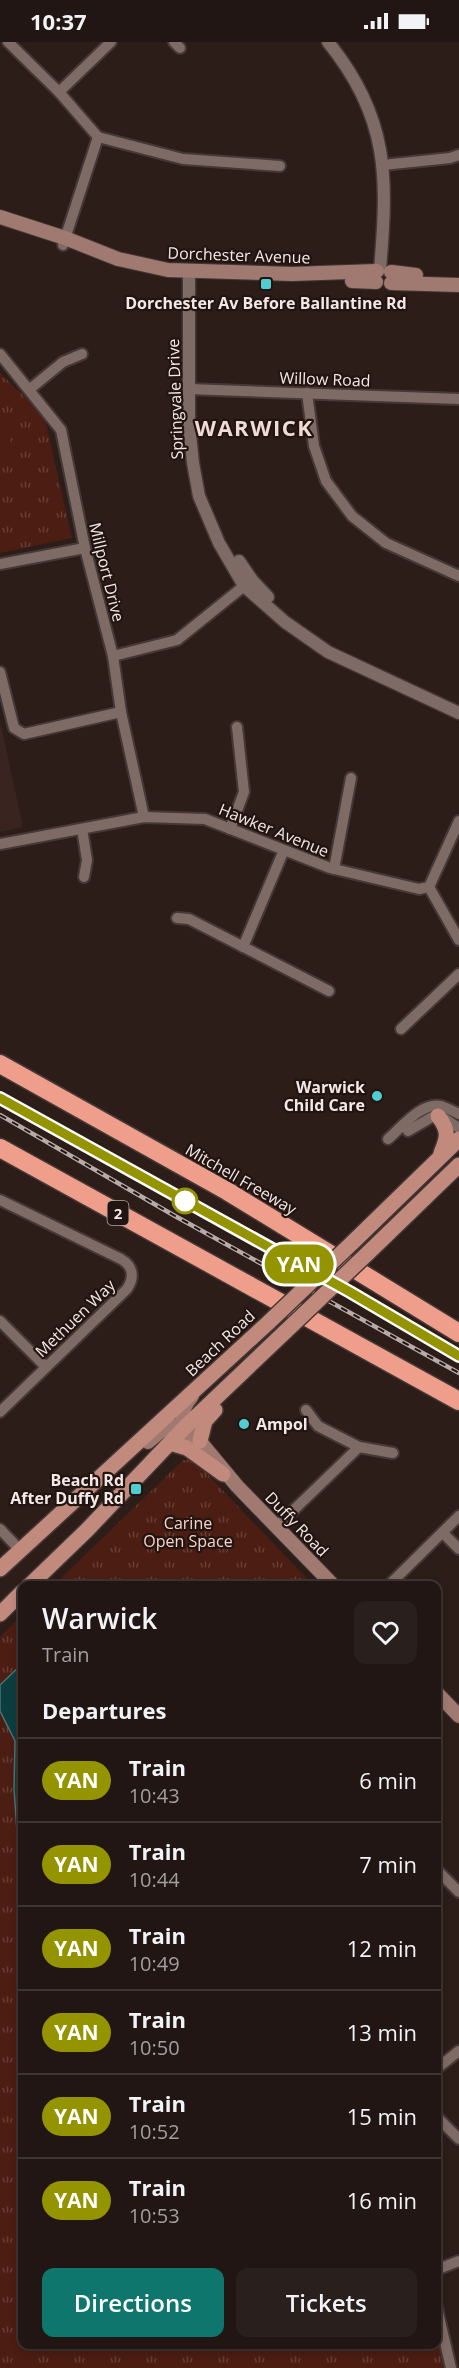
<!DOCTYPE html>
<style>
:root{--surface:#211613;--page:#291f1c;--text:#f1f3f6;--muted:#a29fa0;--line:#3e3533;--accent:#0f766e}
body{margin:0;font-family:"Open Sans",sans-serif;background:var(--page);color:var(--text);height:100vh;display:flex;flex-direction:column;font-size:22px;white-space:nowrap}
*{box-sizing:border-box;margin:0}
p{font-size:20px;color:var(--muted)}
.icon{flex:none;width:33px;height:33px;fill:none;stroke:currentColor;stroke-width:2;stroke-linecap:round;stroke-linejoin:round}
.map{position:relative;flex:1;overflow:hidden}
.drawer{position:absolute;left:18px;top:1539px;width:423px;height:768px;display:flex;flex-direction:column;background:var(--surface);border-radius:12px;box-shadow:0 3px 9px #0003,0 0 0 2px var(--line)}
.drawer>*{flex:none}
.badge{padding:0 12px;border-radius:20px;font-size:21px;line-height:39px}
.map>.badge{position:absolute;translate:-50% -50%;box-shadow:0 0 0 3px #fff}
h2{padding:0 24px;font-size:22px;line-height:54px}
.round{display:grid;place-items:center;flex:none;width:63px;height:63px;border-radius:12px;background:var(--page)}
.summary{display:flex;align-items:center;justify-content:space-between;height:102px;padding:0 24px}
h1{font-size:28px;font-weight:600;line-height:45px}
.primary-button{display:flex;gap:12px;margin-top:auto;padding:12px 24px}
.primary-button a{flex:1;height:69px;border-radius:12px;background:var(--accent);color:#fff;font-size:24px;font-weight:600;line-height:69px;text-align:center}
.primary-button a+a{background:var(--page);color:var(--text)}
ul{padding:0;list-style:none}
li{display:flex;align-items:center;gap:18px;height:84px;padding:0 24px;border-top:2px solid var(--line)}
li div{flex:1}
li b{display:block;font-size:22px}
li em{font-style:normal}
li .badge{min-width:66px;font-weight:700;text-align:center}
.status{display:flex;justify-content:space-between;align-items:center;height:42px;padding:0 30px;background:var(--surface);direction:ltr}
.status svg{height:16px;fill:currentColor}
.map>svg:first-child{display:block}
.built{fill:#3a241f}
.park{fill:url(#park-tufts)}
.garden{fill:#4c1d12}
.water{fill:#0c3e40;stroke:#517172;stroke-width:1.5}
.lines{fill:none;stroke-linecap:round;stroke-linejoin:round}
.minor-casing{stroke:#453836;stroke-width:14}
.tertiary-casing{stroke:#453836;stroke-width:15}
.secondary-casing{stroke:#453836;stroke-width:16}
.primary-casing{stroke:#453836;stroke-width:18}
.motorway-casing{stroke:#453836;stroke-width:21}
.minor{stroke:#7e6b66;stroke-width:10}
.tertiary{stroke:#7e6b66;stroke-width:12}
.secondary{stroke:#a07a71;stroke-width:14}
.primary{stroke:#c18a7c;stroke-width:15}
.motorway{stroke:#ee9e8a;stroke-width:18}
.rail-casing{stroke:#b7aba8;stroke-width:4.5}
.rail{stroke:#221410;stroke-width:2;stroke-dasharray:7;stroke-linecap:butt}
.primary-bridge-casing{stroke:#453836;stroke-width:18;stroke-linecap:butt}
.primary-bridge{stroke:#c18a7c;stroke-width:15}
.line-casing{stroke:#fff;stroke-width:14}
.line{stroke:#949300;stroke-width:9}
.poi-dot{fill:#51ccd1;stroke:#221410;stroke-width:2}
.stop-dot{fill:#fff;stroke:#949300;stroke-width:3}
.labels{text-anchor:middle;dominant-baseline:central;stroke-width:4.5;stroke-linejoin:round;paint-order:stroke}
.shield{fill:#221410;stroke:#b4a8a5;stroke-width:1.5}
.shield-label{font-size:15px;font-weight:bold;fill:#f3e8e5}
.street-label{font-size:16px;fill:#f3e8e5;stroke:#221410}
.poi-label{font-size:16px;font-weight:bold;fill:#f3e8e5;stroke:#221410;text-anchor:end}
.park-label{font-size:16px;fill:#fad3c9;stroke:#221410}
.district-label{font-size:22px;font-weight:bold;letter-spacing:1.5px;fill:#f0dbd5;stroke:#221410}
</style>
<div class="status"><b>10:37</b><svg viewBox="0 0 49 12"><path d="M0 12V9h3v3zM5 12V6h3v6zM10 12V3h3v9zM15 12V0h3v12zM26 1h20v11H26zM47 4h2v5h-2z"/></svg></div>
<div class="map">
<svg width="459" height="2326" viewBox="0 0 459 2326">
<defs>
<pattern id="park-tufts" width="24" height="20" patternUnits="userSpaceOnUse" patternTransform="scale(1.5)"><rect width="24" height="20" fill="#4c1d12"/><path d="M3 7l-1-3M5 7V3M7 7l1-3M15 17l-1-3M17 17v-4M19 17l1-3" fill="none" stroke="#663e34"/></pattern>
</defs>
<rect width="100%" height="100%" fill="#2c1d19"/>
<polygon class="built" points="0,679 23,785 0,790"/>
<g class="park">
<polygon points="0,331 44,373 72,496 0,511"/>
<polygon points="183,1418 194,1418 313,1543 53,1544"/>
<polygon points="22,1573 22,2302 436,2302 437,2296 444,2326 0,2326 0,1595"/>
</g>
<polygon class="garden" points="0,362 11,401 0,420"/>
<polygon class="water" points="22,1622 22,1806 18,1803 14,1747 15,1699 0,1669 0,1643"/>
<g class="lines">
<defs>
<g id="minor">
<polyline points="8,0 59,50 98,95 183,117 280,124"/>
<polyline points="174,0 180,6"/>
<polyline points="59,50 111,0"/>
<polyline points="383,123 450,116 459,113"/>
<polyline points="63,203 98,95"/>
<polyline points="0,312 61,388 85,506 113,614 121,670 144,775"/>
<polyline points="30,347 63,320 82,312"/>
<polyline points="189,347 459,357"/>
<polyline points="307,351 314,404 326,439 352,474 386,501 459,534"/>
<polyline points="0,522 85,506"/>
<polyline points="113,614 177,598 249,540"/>
<polyline points="0,630 14,686 24,692 121,670"/>
<polyline points="82,787 87,818 84,835"/>
<polyline points="230,787 244,750 237,685"/>
<polyline points="0,802 144,775 205,777 330,826 419,847 429,845 459,779"/>
<polyline points="334,827 351,736"/>
<polyline points="429,845 459,898"/>
<polyline points="177,876 189,877 329,949"/>
<polyline points="243,905 284,808"/>
<polyline points="401,987 459,932"/>
<polyline points="408,1089 432,1075 445,1077 459,1086"/>
<path d="M388 1097C401 1086 421 1060 441 1064 447 1066 453 1069 459 1072"/>
<path d="M0 1158 121 1217C133 1224 135 1235 127 1247L0 1370"/>
<polyline points="0,1279 46,1325"/>
<polyline points="306,1368 318,1384 359,1405 393,1411"/>
<polyline points="276,1485 359,1405"/>
<polyline points="0,1487 20,1508"/>
<polyline points="443,1491 459,1507"/>
<polyline points="388,1544 459,1474"/>
<polyline points="436,1827 459,1850"/>
<polyline points="436,2027 459,2009"/>
<polyline points="436,2074 459,2097"/>
<polyline points="436,2228 459,2219"/>
<polyline points="436,2262 451,2326"/>
</g>
<g id="tertiary">
<path d="M328 0C389 75 388 135 380 227"/>
<polyline points="189,230 189,382 193,421 199,454 219,501 244,544 285,580 328,610 459,671"/>
<polyline points="239,519 252,538 268,555"/>
</g>
<g id="secondary">
<polyline points="0,175 65,196 118,217 168,228 292,232 377,229"/>
<polyline points="391,230 416,233"/>
<polyline points="352,239 376,240"/>
<polyline points="391,241 459,243"/>
<path d="M187 1394C179 1379 181 1367 192 1354"/>
<polyline points="148,1400 161,1389 170,1385 175,1384 193,1391 237,1444 334,1544"/>
<polyline points="436,1650 459,1674"/>
</g>
<g id="primary">
<path d="M438 1074C449 1088 448 1095 441 1111"/>
<polyline points="352,1201 459,1097"/>
<polyline points="368,1211 459,1123"/>
<polyline points="200,1399 205,1379 215,1368"/>
<polyline points="170,1401 187,1406 223,1432"/>
<polyline points="0,1527 269,1280"/>
<polyline points="29,1544 88,1487 183,1387 286,1289"/>
<polyline points="0,1572 22,1550"/>
</g>
<g id="motorway">
<polyline points="0,1022 227,1149 459,1291"/>
<polyline points="0,1106 459,1359"/>
</g>
</defs>
<use href="#minor" class="minor-casing"/>
<use href="#tertiary" class="tertiary-casing"/>
<use href="#secondary" class="secondary-casing"/>
<use href="#primary" class="primary-casing"/>
<use href="#motorway" class="motorway-casing"/>
<use href="#minor" class="minor"/>
<use href="#tertiary" class="tertiary"/>
<use href="#secondary" class="secondary"/>
<use href="#primary" class="primary"/>
<use href="#motorway" class="motorway"/>
<defs>
<g id="rail">
<polyline points="0,1056 350,1250 459,1314"/>
<polyline points="0,1073 175,1174 459,1331"/>
</g>
</defs>
<use href="#rail" class="rail-casing"/>
<use href="#rail" class="rail"/>
<defs>
<g id="primary-bridge">
<polyline points="269,1280 352,1201"/>
<polyline points="286,1289 368,1211"/>
</g>
</defs>
<use href="#primary-bridge" class="primary-bridge-casing"/>
<use href="#primary-bridge" class="primary-bridge"/>
</g>
<g class="lines">
<defs>
<polyline id="line" points="0,1056 350,1250 459,1314"/>
</defs>
<use href="#line" class="line-casing"/>
<use href="#line" class="line"/>
</g>
<g class="poi-dot">
<rect x="260" y="236" width="12" height="12" rx="3"/>
<circle cx="377" cy="1054" r="6"/>
<circle cx="244" cy="1382" r="6"/>
<rect x="130" y="1441" width="12" height="12" rx="3"/>
</g>
<circle class="stop-dot" cx="185" cy="1159" r="12"/>
<g class="labels">
<rect class="shield" x="107.5" y="1159" width="21" height="24" rx="4.5"/>
<g class="shield-label">
<text x="118" y="1171">2</text>
</g>
<g class="street-label">
<text transform="translate(239 213) rotate(2)">Dorchester Avenue</text>
<text transform="translate(325 337) rotate(2)">Willow Road</text>
<text transform="translate(175 357) rotate(-92)">Springvale Drive</text>
<text transform="translate(107 530) rotate(76)">Millport Drive</text>
<text transform="translate(274 788) rotate(22)">Hawker Avenue</text>
<text transform="translate(241 1137) rotate(30)">Mitchell Freeway</text>
<text transform="translate(75 1276) rotate(-44)">Methuen Way</text>
<text transform="translate(220 1301) rotate(-43)">Beach Road</text>
<text transform="translate(297 1482) rotate(46)">Duffy Road</text>
</g>
<g class="poi-label">
<text x="266" y="261" text-anchor="middle">Dorchester Av Before Ballantine Rd</text>
<text x="365" y="1045">Warwick<tspan x="365" dy="18">Child Care</tspan></text>
<text x="256" y="1382" text-anchor="start">Ampol</text>
<text x="124" y="1438">Beach Rd<tspan x="124" dy="18">After Duffy Rd</tspan></text>
</g>
<g class="park-label">
<text x="188" y="1481">Carine<tspan x="188" dy="18">Open Space</tspan></text>
</g>
<g class="district-label">
<text x="254" y="385">WARWICK</text>
</g>
</g>
</svg>
<b class="badge" style="left:299px;top:1222px;background:#949300;color:#fff">YAN</b>
<section class="drawer">
<div class="summary"><div><h1>Warwick</h1><p>Train</p></div><a class="round"><svg class="icon" aria-label="heart" viewBox="0 0 24 24"><path d="M12 20l-8-8c-3-5 5-10 8-4 3-6 11-1 8 4z"/></svg></a></div>
<h2>Departures</h2>
<ul>
<li><span class="badge" style="background:#949300;color:#fff">YAN</span><div><b>Train</b><p>10:43</p></div><em>6 min</em></li>
<li><span class="badge" style="background:#949300;color:#fff">YAN</span><div><b>Train</b><p>10:44</p></div><em>7 min</em></li>
<li><span class="badge" style="background:#949300;color:#fff">YAN</span><div><b>Train</b><p>10:49</p></div><em>12 min</em></li>
<li><span class="badge" style="background:#949300;color:#fff">YAN</span><div><b>Train</b><p>10:50</p></div><em>13 min</em></li>
<li><span class="badge" style="background:#949300;color:#fff">YAN</span><div><b>Train</b><p>10:52</p></div><em>15 min</em></li>
<li><span class="badge" style="background:#949300;color:#fff">YAN</span><div><b>Train</b><p>10:53</p></div><em>16 min</em></li>
</ul>
<div class="primary-button"><a>Directions</a><a>Tickets</a></div>
</section>
</div>
